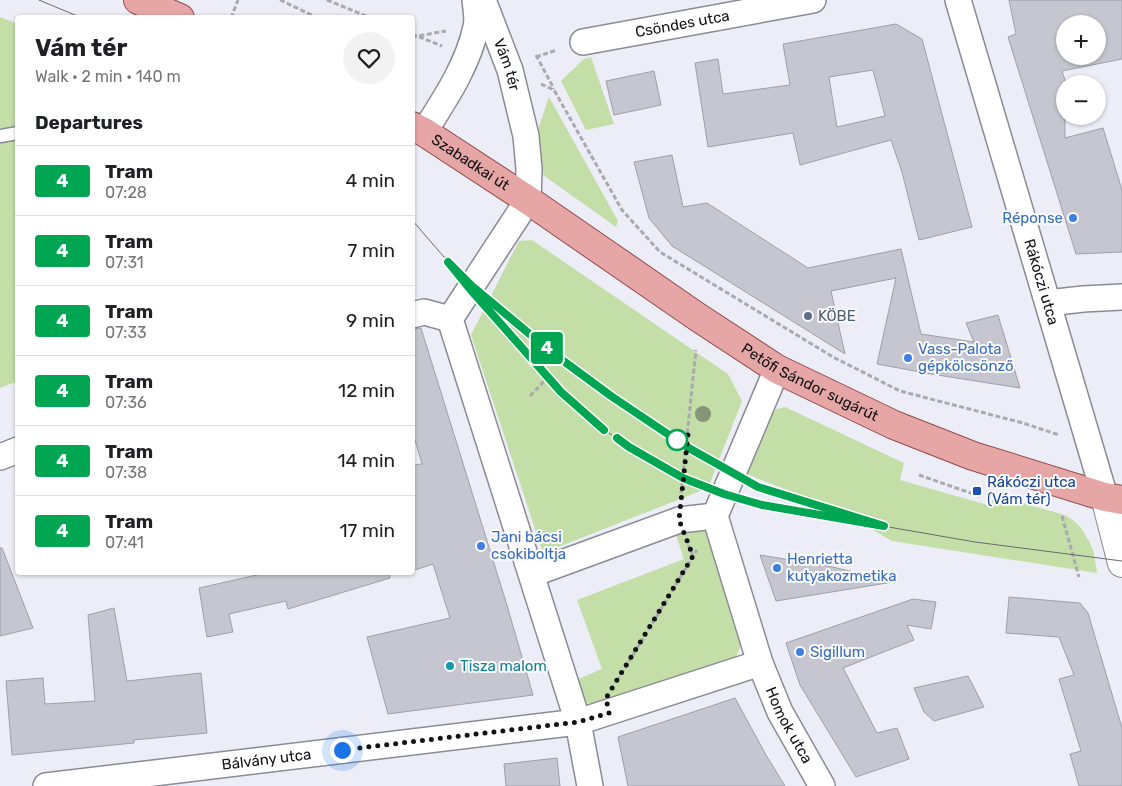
<!DOCTYPE html>
<meta charset="utf-8">
<style>
:root{--surface:#fff;--page:#f2f2f2;--text:#202124;--muted:#757577;--line:#e0e0e0}
body{margin:0;font-family:Rubik,sans-serif;background:var(--page);color:var(--text);height:100vh;display:flex;flex-direction:column;font-size:19px;white-space:nowrap}
*{box-sizing:border-box;margin:0}
p{font-size:16px;color:var(--muted)}
.icon{flex:none;width:28px;height:28px;fill:none;stroke:currentColor;stroke-width:2;stroke-linecap:round;stroke-linejoin:round}
.map{position:relative;flex:1;overflow:hidden}
.details{position:absolute;left:15px;top:15px;width:400px;height:560px;display:flex;flex-direction:column;background:var(--surface);border-radius:5px;box-shadow:0 1px 4px #0004}
.details>*{flex:none}
.badge{padding:0 10px;border-radius:4px;font-size:18px;line-height:32px}
.buttons{position:absolute;left:1056px;top:15px;display:grid;gap:10px}
.buttons a{display:grid;place-items:center;width:50px;height:50px;border-radius:50%;background:var(--surface);box-shadow:0 1px 4px #0004;font-size:25px}
.you{position:absolute;width:25px;height:25px;margin:-12px;border:4px solid #fff;border-radius:50%;background:#1a73e8;box-shadow:0 0 0 8px #1a73e833}
.map>.badge{position:absolute;translate:-50% -50%;box-shadow:0 0 0 2px #fff}
h2{padding:0 20px;font-size:19px;line-height:45px}
.round{display:grid;place-items:center;flex:none;width:52px;height:52px;border-radius:26px;background:var(--page)}
.overview{display:flex;align-items:center;justify-content:space-between;height:85px;padding:0 20px}
h1{font-size:24px;font-weight:700;line-height:38px}
ul{padding:0;list-style:none}
li{display:flex;align-items:center;gap:15px;height:70px;padding:0 20px;border-top:1px solid var(--line)}
li div{flex:1}
li b{display:block;font-size:19px}
li em{font-style:normal}
li .badge{min-width:55px;font-weight:700;text-align:center}
.map>svg:first-child{display:block}
.green{fill:#c4dea8}
.building{fill:#c5c6cf;stroke:#9e9fa8;fill-rule:evenodd}
.lines{fill:none;stroke-linecap:round;stroke-linejoin:round}
.lane-casing{stroke:#8a8b94;stroke-width:15}
.street-casing{stroke:#8a8b94;stroke-width:28}
.secondary-casing{stroke:#8a8b94;stroke-width:30}
.primary-casing{stroke:#924b4c;stroke-width:30}
.path{stroke:#a9aab1;stroke-width:3;stroke-dasharray:5 2.5;stroke-linecap:butt}
.lane{stroke:#fff;stroke-width:12}
.street{stroke:#fff;stroke-width:25}
.secondary{stroke:#fff;stroke-width:28}
.primary{stroke:#e7a6a6;stroke-width:28}
.tram{stroke:#696a70;stroke-width:1}
.tree{fill:#869477}
.line-casing{stroke:#fff;stroke-width:11}
.line{stroke:#00a651;stroke-width:8}
.walk{stroke:#111215;stroke-width:5;stroke-dasharray:0 9}
.shop-dot{fill:#3f7fe0;stroke:#fbfbff;stroke-width:2}
.service-dot{fill:#5c6f8a;stroke:#fbfbff;stroke-width:2}
.stop-dot{fill:#fff;stroke:#00a651;stroke-width:2.5}
.transit-dot{fill:#1a4fb4;stroke:#fbfbff;stroke-width:2}
.culture-dot{fill:#0f9aa8;stroke:#fbfbff;stroke-width:2}
.labels{text-anchor:middle;dominant-baseline:central;stroke-width:4;stroke-linejoin:round;paint-order:stroke}
.street-label{font-size:15px;fill:#111215;stroke:#fbfbff}
.shop-label{font-size:15px;fill:#366cbe;stroke:#fbfbff;text-anchor:start}
.service-label{font-size:15px;fill:#4e5e75;stroke:#fbfbff;text-anchor:start}
.transit-label{font-size:15px;fill:#164399;stroke:#fbfbff;text-anchor:start}
.culture-label{font-size:15px;fill:#0d838f;stroke:#fbfbff;text-anchor:start}
</style>
<div class="map">
<svg width="1122" height="786" viewBox="0 0 1122 786">
<rect width="100%" height="100%" fill="#ecedf7"/>
<g class="green">
<polygon points="0,17 18,24 18,381 0,388"/>
<polygon points="591,57 614,124 586,130 561,81 584,59"/>
<polygon points="549,97 618,221 616,227 543,175 533,144"/>
<polygon points="532,240 728,374 742,401 708,488 543,553 471,335 519,241"/>
<polygon points="785,407 904,463 900,480 991,506 993,495 1065,515 1074,521 1081,528 1089,541 1094,553 1097,573 892,541 837,509 746,474 772,414 777,409"/>
<polygon points="698,527 706,532 710,539 743,640 736,657 728,662 603,704 590,704 582,701 576,680 602,669 577,600 684,559 675,532"/>
</g>
<g class="building">
<path d="M1009 0H1122V59L1062 71 1065 80V138L1103 128 1122 190V252L1076 254 1008 37 1016 34ZM1065 24H1098V56H1065Z"/>
<path d="M896 24 922 39 972 227 919 240 902 172 891 140 800 165 793 133 708 147 695 63 718 59 723 94 790 85 783 44ZM873 70 885 116 837 127 829 77Z"/>
<polygon points="654,71 661,105 614,115 606,81"/>
<polygon points="672,155 683,207 707,203 808,268 901,249 921,334 974,342 966,323 998,315 1020,388 931,374 877,364 896,278 831,291 845,354 672,246 649,218 634,162"/>
<polygon points="421,328 506,602 533,695 388,714 367,637 450,618 433,564 412,571 412,465 422,464 412,430 412,329"/>
<polygon points="0,548 2,548 33,628 0,636"/>
<polygon points="760,555 828,566 893,581 893,582 776,601"/>
<polygon points="270,572 389,572 390,578 288,609 286,601 229,614 233,632 207,637 199,588"/>
<polygon points="1009,597 1080,603 1088,613 1122,728 1122,786 1079,786 1070,754 1081,751 1059,679 1074,675 1059,637 1006,633"/>
<polygon points="913,599 936,602 931,629 907,625 914,640 843,668 877,733 897,728 909,759 856,777 800,685 786,643"/>
<polygon points="114,608 127,681 201,673 207,733 134,740 134,743 12,755 6,681 43,678 45,704 95,701 88,615"/>
<polygon points="968,676 984,707 934,721 924,712 914,688"/>
<polygon points="735,698 766,755 785,786 628,786 618,737"/>
<polygon points="557,758 560,786 506,786 504,764"/>
</g>
<g class="lines">
<defs>
<polyline id="lane" points="0,136 18,133"/>
<g id="street">
<path id="s1" d="M483 0 510 70 526 136 529 169 528 200 450 319 578 722 590 786"/>
<path id="s2" d="M958 0 1105 497"/>
<path id="s3" d="M583 42 813 0"/>
<path d="M424 132C445 99 468 65 476 27 478 19 476 9 475 0"/>
<polyline points="1048,303 1083,299 1122,297"/>
<polyline points="412,315 424,312 450,319"/>
<path id="s4" d="M777 369 715 516 760 663 780 712 822 786"/>
<polyline points="0,457 18,450"/>
<polyline points="532,574 679,520 715,516"/>
<path id="s5" d="M46 786 578 722 760 663"/>
</g>
<polyline id="secondary" points="1105,497 1122,563"/>
<g id="primary">
<polyline points="138,0 180,18"/>
<path id="s6" d="M412 126 424 132 528 200 699 318 777 369 894 425 973 456 1105 497 1122 500"/>
</g>
</defs>
<use href="#lane" class="lane-casing"/>
<use href="#street" class="street-casing"/>
<use href="#secondary" class="secondary-casing"/>
<use href="#primary" class="primary-casing"/>
<g class="path">
<polyline points="280,0 318,18"/>
<polyline points="327,0 371,18"/>
<polyline points="231,18 238,0"/>
<polyline points="412,34 442,46"/>
<polyline points="412,37 446,31"/>
<polyline points="536,55 554,89"/>
<polyline points="536,57 557,50"/>
<polyline points="541,84 554,90 622,210 660,252 833,357 900,391 1023,423 1059,435"/>
<polyline points="530,396 551,374"/>
<polyline points="919,475 982,497"/>
<polyline points="681,493 696,350"/>
<polyline points="1062,516 1079,577"/>
<polyline points="688,545 693,556"/>
<polyline points="617,681 697,550"/>
</g>
<use href="#lane" class="lane"/>
<use href="#street" class="street"/>
<use href="#secondary" class="secondary"/>
<use href="#primary" class="primary"/>
<g class="tram">
<polyline points="39,0 82,18"/>
<polyline points="412,220 561,392 592,421 629,447 683,478 724,494 762,505 975,542 1122,561"/>
<polyline points="481,293 550,351 611,396 687,447 758,487 842,513"/>
</g>
</g>
<circle class="tree" cx="703" cy="414" r="8"/>
<g class="lines">
<defs>
<polyline id="line" points="604,430 561,392 470,289 448,262 472,286 550,351 611,396 687,447 758,487 884,526 762,505 724,494 683,478 629,447 617,438"/>
</defs>
<use href="#line" class="line-casing"/>
<use href="#line" class="line"/>
<polyline class="walk" points="342,750 578,722 609,713 606,698 693,556 679,520 688,435 677,440"/>
</g>
<g class="shop-dot">
<circle cx="1073" cy="218" r="5"/>
<circle cx="908" cy="358" r="5"/>
<circle cx="481" cy="546" r="5"/>
<circle cx="777" cy="568" r="5"/>
<circle cx="800" cy="652" r="5"/>
</g>
<circle class="service-dot" cx="808" cy="316" r="5"/>
<circle class="stop-dot" cx="677" cy="440" r="10"/>
<rect class="transit-dot" x="972" y="486" width="10" height="10" rx="2.5"/>
<circle class="culture-dot" cx="450" cy="666" r="5"/>
<g class="labels">
<g class="street-label">
<text stroke="none"><textPath href="#s3" startOffset="101">Csöndes utca</textPath></text>
<text stroke="none"><textPath href="#s1" startOffset="69">Vám tér</textPath></text>
<text stroke="none"><textPath href="#s6" startOffset="69">Szabadkai út</textPath></text>
<text stroke="none"><textPath href="#s2" startOffset="294">Rákóczi utca</textPath></text>
<text stroke="none"><textPath href="#s6" startOffset="474">Petőfi Sándor sugárút</textPath></text>
<text stroke="none"><textPath href="#s4" startOffset="382">Homok utca</textPath></text>
<text stroke="none"><textPath href="#s5" startOffset="222">Bálvány utca</textPath></text>
</g>
<g class="shop-label">
<text x="1063" y="218" text-anchor="end">Réponse</text>
<text x="918" y="349">Vass-Palota<tspan x="918" dy="17">gépkölcsönző</tspan></text>
<text x="491" y="537">Jani bácsi<tspan x="491" dy="17">csokiboltja</tspan></text>
<text x="787" y="559">Henrietta<tspan x="787" dy="17">kutyakozmetika</tspan></text>
<text x="810" y="652">Sigillum</text>
</g>
<g class="service-label">
<text x="818" y="316">KÖBE</text>
</g>
<g class="transit-label">
<text x="987" y="482">Rákóczi utca<tspan x="987" dy="17">(Vám tér)</tspan></text>
</g>
<g class="culture-label">
<text x="460" y="666">Tisza malom</text>
</g>
</g>
</svg>
<div class="buttons">
<a>+</a>
<a>−</a>
</div>
<div class="you" style="left:342px;top:750px"></div>
<b class="badge" style="left:547px;top:348px;background:#00a651;color:#fff">4</b>
<section class="details">
<div class="overview"><div><h1>Vám tér</h1><p>Walk · 2 min · 140 m</p></div><a class="round"><svg class="icon" aria-label="heart" viewBox="0 0 24 24"><path d="M12 20l-8-8c-3-5 5-10 8-4 3-6 11-1 8 4z"/></svg></a></div>
<h2>Departures</h2>
<ul>
<li><span class="badge" style="background:#00a651;color:#fff">4</span><div><b>Tram</b><p>07:28</p></div><em>4 min</em></li>
<li><span class="badge" style="background:#00a651;color:#fff">4</span><div><b>Tram</b><p>07:31</p></div><em>7 min</em></li>
<li><span class="badge" style="background:#00a651;color:#fff">4</span><div><b>Tram</b><p>07:33</p></div><em>9 min</em></li>
<li><span class="badge" style="background:#00a651;color:#fff">4</span><div><b>Tram</b><p>07:36</p></div><em>12 min</em></li>
<li><span class="badge" style="background:#00a651;color:#fff">4</span><div><b>Tram</b><p>07:38</p></div><em>14 min</em></li>
<li><span class="badge" style="background:#00a651;color:#fff">4</span><div><b>Tram</b><p>07:41</p></div><em>17 min</em></li>
</ul>
</section>
</div>
